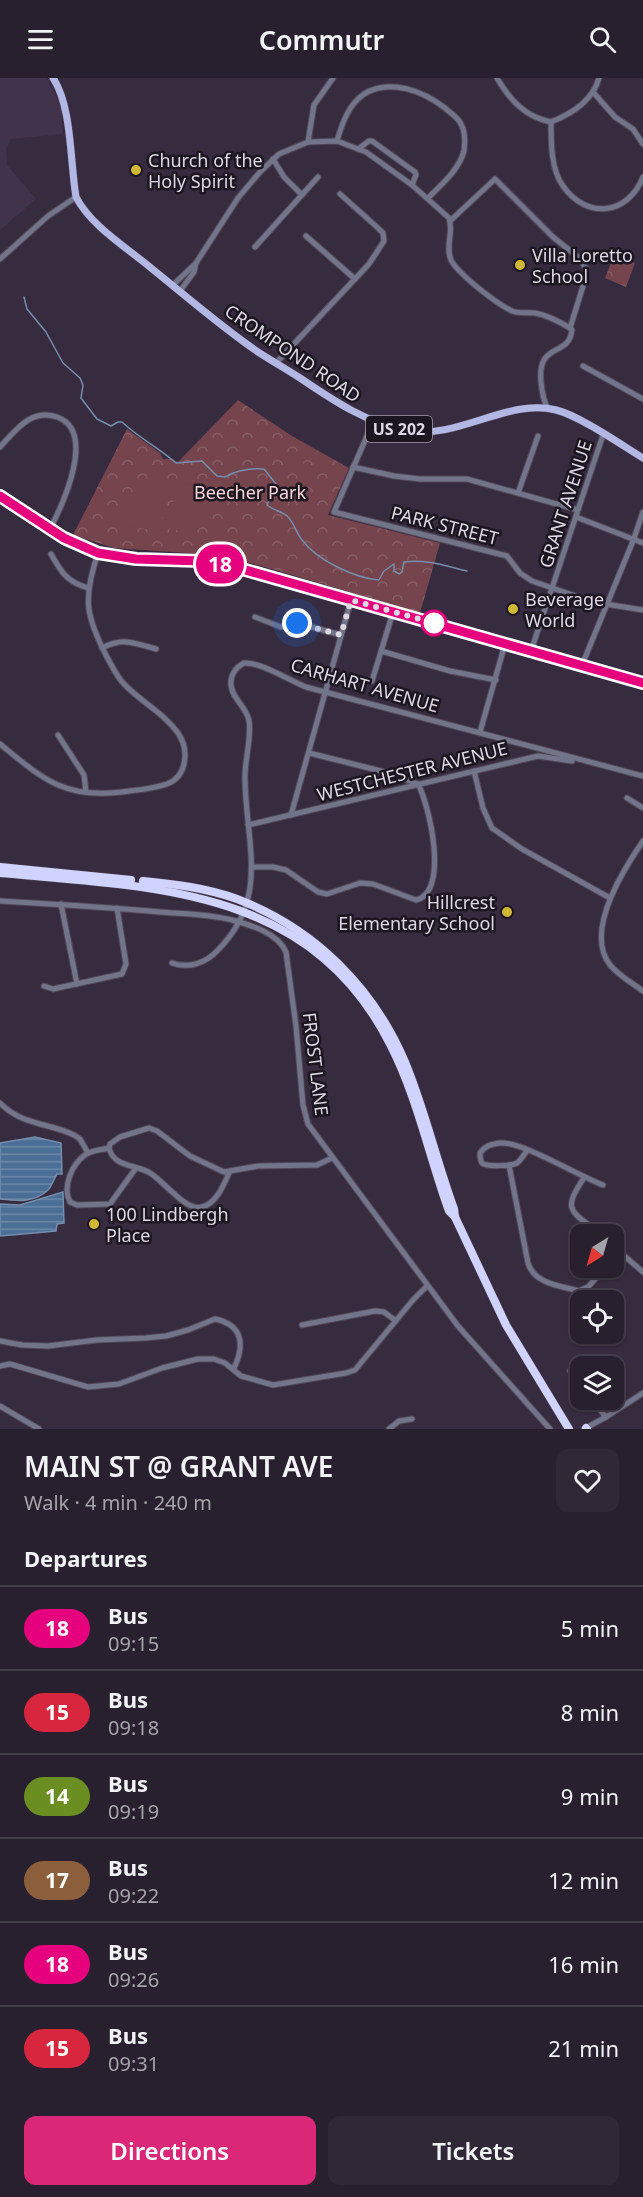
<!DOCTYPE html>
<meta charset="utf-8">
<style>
:root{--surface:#29202f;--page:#312837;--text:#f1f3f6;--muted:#a5a3aa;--line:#453e4b;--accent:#db2777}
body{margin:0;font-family:"Noto Sans",sans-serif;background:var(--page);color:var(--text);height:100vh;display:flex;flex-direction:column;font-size:22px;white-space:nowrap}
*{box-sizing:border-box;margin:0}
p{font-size:20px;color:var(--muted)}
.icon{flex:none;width:33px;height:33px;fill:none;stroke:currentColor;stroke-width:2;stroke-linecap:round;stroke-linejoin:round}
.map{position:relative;height:1351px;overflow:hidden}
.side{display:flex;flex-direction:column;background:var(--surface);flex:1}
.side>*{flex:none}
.badge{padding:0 12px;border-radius:20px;font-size:21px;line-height:39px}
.needle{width:39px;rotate:217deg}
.fabs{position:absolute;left:570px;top:1146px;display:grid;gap:12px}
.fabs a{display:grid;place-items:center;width:54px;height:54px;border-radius:12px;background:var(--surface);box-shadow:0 2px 4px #0004,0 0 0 2px var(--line);font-size:30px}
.you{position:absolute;width:30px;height:30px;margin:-15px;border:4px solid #fff;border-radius:50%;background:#1a73e8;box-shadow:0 0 0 9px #1a73e833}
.map>.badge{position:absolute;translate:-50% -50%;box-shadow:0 0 0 3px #fff}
h2{padding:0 24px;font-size:22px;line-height:54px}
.round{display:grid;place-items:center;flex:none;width:63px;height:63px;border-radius:12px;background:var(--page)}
.headline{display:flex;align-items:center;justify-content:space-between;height:102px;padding:0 24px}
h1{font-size:28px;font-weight:600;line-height:45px}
.cta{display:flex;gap:12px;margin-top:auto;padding:12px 24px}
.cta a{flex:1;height:69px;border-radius:12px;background:var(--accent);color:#fff;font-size:24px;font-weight:600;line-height:69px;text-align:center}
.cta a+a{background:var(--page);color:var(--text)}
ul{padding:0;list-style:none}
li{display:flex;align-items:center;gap:18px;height:84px;padding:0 24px;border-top:2px solid var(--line)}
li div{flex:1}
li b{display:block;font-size:22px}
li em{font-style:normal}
li .badge{min-width:66px;font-weight:700;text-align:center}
header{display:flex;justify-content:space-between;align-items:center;height:78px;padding:0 24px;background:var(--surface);font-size:27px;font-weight:600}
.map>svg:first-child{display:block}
.built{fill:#41334c}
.park{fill:url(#park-crowns)}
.pitch{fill:#75444c}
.water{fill:url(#water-rules);stroke:#768ead;stroke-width:1.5}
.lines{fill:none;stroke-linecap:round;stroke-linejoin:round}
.stream{stroke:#768ead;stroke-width:1.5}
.minor-casing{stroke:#524759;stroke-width:7}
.major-casing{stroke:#524759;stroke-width:8}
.highway-casing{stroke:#524759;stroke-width:9}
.minor{stroke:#72748a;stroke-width:5}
.major{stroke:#b3b7e4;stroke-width:7}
.highway{stroke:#cfd3fe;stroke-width:8}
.line-casing{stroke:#fff;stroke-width:14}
.line{stroke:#e6007e;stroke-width:9}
.walk{stroke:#ded7e4;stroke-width:6;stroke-dasharray:0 10.8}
.poi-dot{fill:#d1b736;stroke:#1b161f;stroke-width:2}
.stop-dot{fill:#fff;stroke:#e6007e;stroke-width:3}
.labels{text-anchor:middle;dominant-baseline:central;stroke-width:5;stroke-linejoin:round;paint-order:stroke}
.shield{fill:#1b161f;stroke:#a49da9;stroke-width:1.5}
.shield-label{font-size:16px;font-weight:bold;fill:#ded7e4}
.poi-label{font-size:18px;fill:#ded7e4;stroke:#1b161f;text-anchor:start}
.street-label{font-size:18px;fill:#ded7e4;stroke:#1b161f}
.park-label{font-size:18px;fill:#fad5da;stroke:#1b161f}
</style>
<header><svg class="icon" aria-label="menu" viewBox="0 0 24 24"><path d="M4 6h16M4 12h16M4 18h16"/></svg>Commutr<svg class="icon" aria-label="search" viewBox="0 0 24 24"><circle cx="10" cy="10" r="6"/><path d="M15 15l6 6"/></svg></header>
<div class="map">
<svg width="643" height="1351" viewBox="0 0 643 1351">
<defs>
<pattern id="park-crowns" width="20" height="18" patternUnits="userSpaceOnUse" patternTransform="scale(1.5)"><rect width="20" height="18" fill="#75444c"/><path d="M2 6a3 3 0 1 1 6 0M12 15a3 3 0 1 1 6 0" fill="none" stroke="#885e66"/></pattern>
<pattern id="water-rules" width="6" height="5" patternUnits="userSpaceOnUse" patternTransform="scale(1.5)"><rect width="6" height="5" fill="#4a6e95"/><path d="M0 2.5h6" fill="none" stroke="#6c89a9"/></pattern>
</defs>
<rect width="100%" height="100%" fill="#372b3f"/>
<polygon class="built" points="0,0 47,0 61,29 63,56 11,61 6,71 7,87 36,121 0,152"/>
<g class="park">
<polygon points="614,177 635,185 626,209 605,200"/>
<polygon points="238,322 292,358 349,390 328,437 440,465 420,535 265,489 233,481 187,475 114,470 73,457 127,351 160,375 163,381 171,381 178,384"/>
</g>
<g class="pitch">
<polygon points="303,385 314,402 304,409 293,391"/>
<path d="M176 404 220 413C214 439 197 454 170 452Z"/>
<path d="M150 407 163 409 162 453 115 447C119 427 129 413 150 407Z"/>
</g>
<g class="water">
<path d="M35 1059 61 1065 62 1096H57C53 1102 52 1109 47 1113 33 1125 17 1123 0 1121V1065Z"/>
<polygon points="63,1114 64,1145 57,1146 56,1153 0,1158 0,1126 20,1127"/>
</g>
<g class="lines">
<path class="stream" d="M24 219 27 231 46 254 63 285 80 300 83 307 81 320 97 341 111 348 118 344H122C139 360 159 370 176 385L202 383 217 398 225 399C237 392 250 390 264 391L276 406 267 427C273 432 281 433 287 438 294 444 296 455 302 462 317 482 354 500 379 502L384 493 394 486V493L399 496 402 494 404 484C426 481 446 488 467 493"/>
<defs>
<g id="minor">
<path d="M497 0C510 22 525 39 551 44 571 36 593 22 599 0"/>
<polyline points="593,14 615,39 633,51 643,66"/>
<path d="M551 44C551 64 551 92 563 108 587 142 628 137 643 99"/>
<path d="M337 63C342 46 348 27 364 16 390 0 423 13 445 30 450 35 458 39 461 46 466 54 465 65 464 73 459 92 441 107 428 120"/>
<polyline points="308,64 314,27 333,0"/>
<polyline points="358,71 369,63 372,63 415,94 416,97 412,107"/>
<polyline points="273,81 284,99 302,117"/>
<path d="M450 143 495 101 553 159 578 179 586 190 584 205 570 250 572 252C569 280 537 263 541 304 542 314 543 322 548 331"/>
<polyline points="306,158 355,201"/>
<polyline points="255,169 318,99"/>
<polyline points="0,181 48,138 76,119"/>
<path d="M173 207 196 185 238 120 260 94 279 76 308 64 337 63 366 74 412 107 449 140C454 154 445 168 451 182 458 196 497 226 512 233 520 236 527 234 535 235 546 237 560 244 570 250"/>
<polyline points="180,213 194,194 196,185"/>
<polyline points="276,285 369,186 384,163 383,155 378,150 340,116"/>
<polyline points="583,288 643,321"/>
<polyline points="373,344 334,434 507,478 520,495 532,503 593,524 643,532"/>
<path d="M0 369C16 352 31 330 57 339 97 353 63 426 50 451"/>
<polyline points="353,389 394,398 420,401 467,401 578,432"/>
<polyline points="518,415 538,358"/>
<polyline points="576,439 643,465"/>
<path d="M51 476C61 494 67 504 88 510"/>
<polyline points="255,539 281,549 297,545 341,557"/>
<path d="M102 570C124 559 134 565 156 571"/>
<polyline points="381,573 450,593 496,602"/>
<polyline points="531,573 603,357"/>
<polyline points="582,587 633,463 643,434"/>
<polyline points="372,603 393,534"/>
<polyline points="480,654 505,566"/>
<polyline points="58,657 84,697 86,714"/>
<path d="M0 666C43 701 64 721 122 714 137 712 153 711 167 706 188 698 189 671 178 655 164 635 141 624 124 606 117 599 112 588 107 579 85 537 83 520 98 475"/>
<polyline points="474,693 483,730 492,750 522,771 610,820"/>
<polyline points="627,720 643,730"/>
<polyline points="291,737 351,522"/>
<polyline points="248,747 538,678 572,683"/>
<path d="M643 763C623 792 584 853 610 887 618 897 632 905 643 913"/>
<path d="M253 789H273L286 792 318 814 327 816 360 805 373 806 416 822C450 814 429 726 418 706L381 693 309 675"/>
<path d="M0 823C53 826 107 829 160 834 184 836 209 836 232 842 251 847 278 855 286 874L296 948 303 1027 308 1046 458 1248 550 1351"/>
<polyline points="61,826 77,906"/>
<path d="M172 885C189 891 206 885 218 872 270 819 246 766 245 702 244 684 252 660 249 643 247 629 232 621 231 607 230 597 236 589 244 585 261 584 288 602 306 609L643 698"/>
<polyline points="44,908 53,911 122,896 126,886 117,830"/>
<path d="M0 1025C23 1048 47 1044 74 1057L80 1061 88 1075"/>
<path d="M109 1070C101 1072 91 1072 85 1077 72 1086 62 1109 70 1124L77 1127 110 1126 136 1090"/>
<path d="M527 1073C524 1076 521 1082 517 1085 512 1088 486 1089 482 1085 480 1082 480 1079 480 1075 485 1068 491 1066 500 1065 522 1063 578 1098 603 1107"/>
<path d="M509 1087 528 1185C534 1206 561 1208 579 1213L588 1209 605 1190"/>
<path d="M230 1093C224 1106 217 1125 202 1129 186 1134 164 1103 150 1095 136 1086 114 1090 109 1070L110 1066 120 1059 149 1050 157 1053 190 1078 224 1094 258 1088 317 1087 332 1080"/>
<path d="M584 1100C560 1134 573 1133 600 1156"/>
<polyline points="614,1169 643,1194"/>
<polyline points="302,1247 375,1233 384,1234 396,1243"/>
<path d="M0 1263 22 1267 48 1268 97 1262 146 1260 166 1258 188 1252 215 1241C243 1247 245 1267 234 1290"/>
<polyline points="0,1288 10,1286 88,1309 119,1306 162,1290 198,1281 214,1281 225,1285 241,1298 273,1307 346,1295 355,1292 413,1222 427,1208"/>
<polyline points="570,1293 580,1307"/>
<polyline points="592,1322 606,1339"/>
<polyline points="0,1328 39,1351"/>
<polyline points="389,1351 399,1343 412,1341"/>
<polyline points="584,1351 606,1339 643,1315"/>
</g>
<g id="major">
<path d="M53 0C72 28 70 84 76 119 91 148 126 169 151 190 186 218 220 248 258 274 272 283 286 291 300 300 334 323 368 346 409 353 459 361 508 320 556 332 580 338 620 366 643 380"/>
<polyline points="0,418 64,460 98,475 137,481 202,483 235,489 643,605"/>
</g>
<g id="highway">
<polyline points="0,789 131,802"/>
<path d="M0 795C153 809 311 809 390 966 417 1018 429 1078 449 1133L455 1139 506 1247 569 1351"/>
<path d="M143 803C174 806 207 810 237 821 314 850 373 909 405 984 425 1032 436 1082 454 1131L455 1139"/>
<polyline points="586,1350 587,1351"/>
</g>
</defs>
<use href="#minor" class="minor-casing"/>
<use href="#major" class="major-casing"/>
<use href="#highway" class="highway-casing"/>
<use href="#minor" class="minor"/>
<use href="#major" class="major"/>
<use href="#highway" class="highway"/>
</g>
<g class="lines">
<defs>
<polyline id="line" points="0,418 64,460 98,475 136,481 202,483 235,489 643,605"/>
</defs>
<use href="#line" class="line-casing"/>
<use href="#line" class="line"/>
<polyline class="walk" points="297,545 341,557 351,522 434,545"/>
</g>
<g class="poi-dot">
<circle cx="136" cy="92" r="6"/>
<circle cx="520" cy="187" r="6"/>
<circle cx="513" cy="531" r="6"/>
<circle cx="507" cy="834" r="6"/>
<circle cx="94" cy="1146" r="6"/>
</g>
<circle class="stop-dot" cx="434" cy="545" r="12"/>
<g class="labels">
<rect class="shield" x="366" y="338" width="66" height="26" rx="4.5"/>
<g class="shield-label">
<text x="399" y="351">US 202</text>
</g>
<g class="poi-label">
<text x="148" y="82">Church of the<tspan x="148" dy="21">Holy Spirit</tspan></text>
<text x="532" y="177">Villa Loretto<tspan x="532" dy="21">School</tspan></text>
<text x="525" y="521">Beverage<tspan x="525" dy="21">World</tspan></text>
<text x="495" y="824" text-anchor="end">Hillcrest<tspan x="495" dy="21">Elementary School</tspan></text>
<text x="106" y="1136">100 Lindbergh<tspan x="106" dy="21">Place</tspan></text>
</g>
<g class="street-label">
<text transform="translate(293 275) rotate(34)">CROMPOND ROAD</text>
<text transform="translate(565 426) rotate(-72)">GRANT AVENUE</text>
<text transform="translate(445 447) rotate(14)">PARK STREET</text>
<text transform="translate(365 607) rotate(16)">CARHART AVENUE</text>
<text transform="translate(412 693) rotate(-14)">WESTCHESTER AVENUE</text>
<text transform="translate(316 986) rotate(83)">FROST LANE</text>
</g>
<g class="park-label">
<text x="250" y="414">Beecher Park</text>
</g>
</g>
</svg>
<div class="fabs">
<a><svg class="needle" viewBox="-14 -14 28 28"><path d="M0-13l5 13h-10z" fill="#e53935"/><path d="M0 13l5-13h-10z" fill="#a5a3aa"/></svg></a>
<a><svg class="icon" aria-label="locate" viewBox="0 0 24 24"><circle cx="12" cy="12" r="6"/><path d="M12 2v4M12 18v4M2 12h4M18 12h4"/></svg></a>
<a><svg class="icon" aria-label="layers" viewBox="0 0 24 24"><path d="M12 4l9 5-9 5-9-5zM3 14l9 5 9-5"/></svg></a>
</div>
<div class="you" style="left:297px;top:545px"></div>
<b class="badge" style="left:220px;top:486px;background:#e6007e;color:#fff">18</b>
</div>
<section class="side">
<div class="headline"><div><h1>MAIN ST @ GRANT AVE</h1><p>Walk · 4 min · 240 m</p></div><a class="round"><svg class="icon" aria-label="heart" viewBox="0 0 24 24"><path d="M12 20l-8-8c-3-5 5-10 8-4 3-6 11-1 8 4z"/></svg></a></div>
<h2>Departures</h2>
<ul>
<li><span class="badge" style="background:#e6007e;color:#fff">18</span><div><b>Bus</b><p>09:15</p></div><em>5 min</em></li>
<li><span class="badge" style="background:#d7263d;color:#fff">15</span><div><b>Bus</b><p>09:18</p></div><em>8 min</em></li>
<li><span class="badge" style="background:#6b8e23;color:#fff">14</span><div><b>Bus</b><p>09:19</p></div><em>9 min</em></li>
<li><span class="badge" style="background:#8b5e3c;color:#fff">17</span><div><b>Bus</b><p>09:22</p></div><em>12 min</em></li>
<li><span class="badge" style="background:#e6007e;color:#fff">18</span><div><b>Bus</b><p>09:26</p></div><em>16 min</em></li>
<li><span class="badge" style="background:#d7263d;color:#fff">15</span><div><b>Bus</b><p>09:31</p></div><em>21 min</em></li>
</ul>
<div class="cta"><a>Directions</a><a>Tickets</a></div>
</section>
